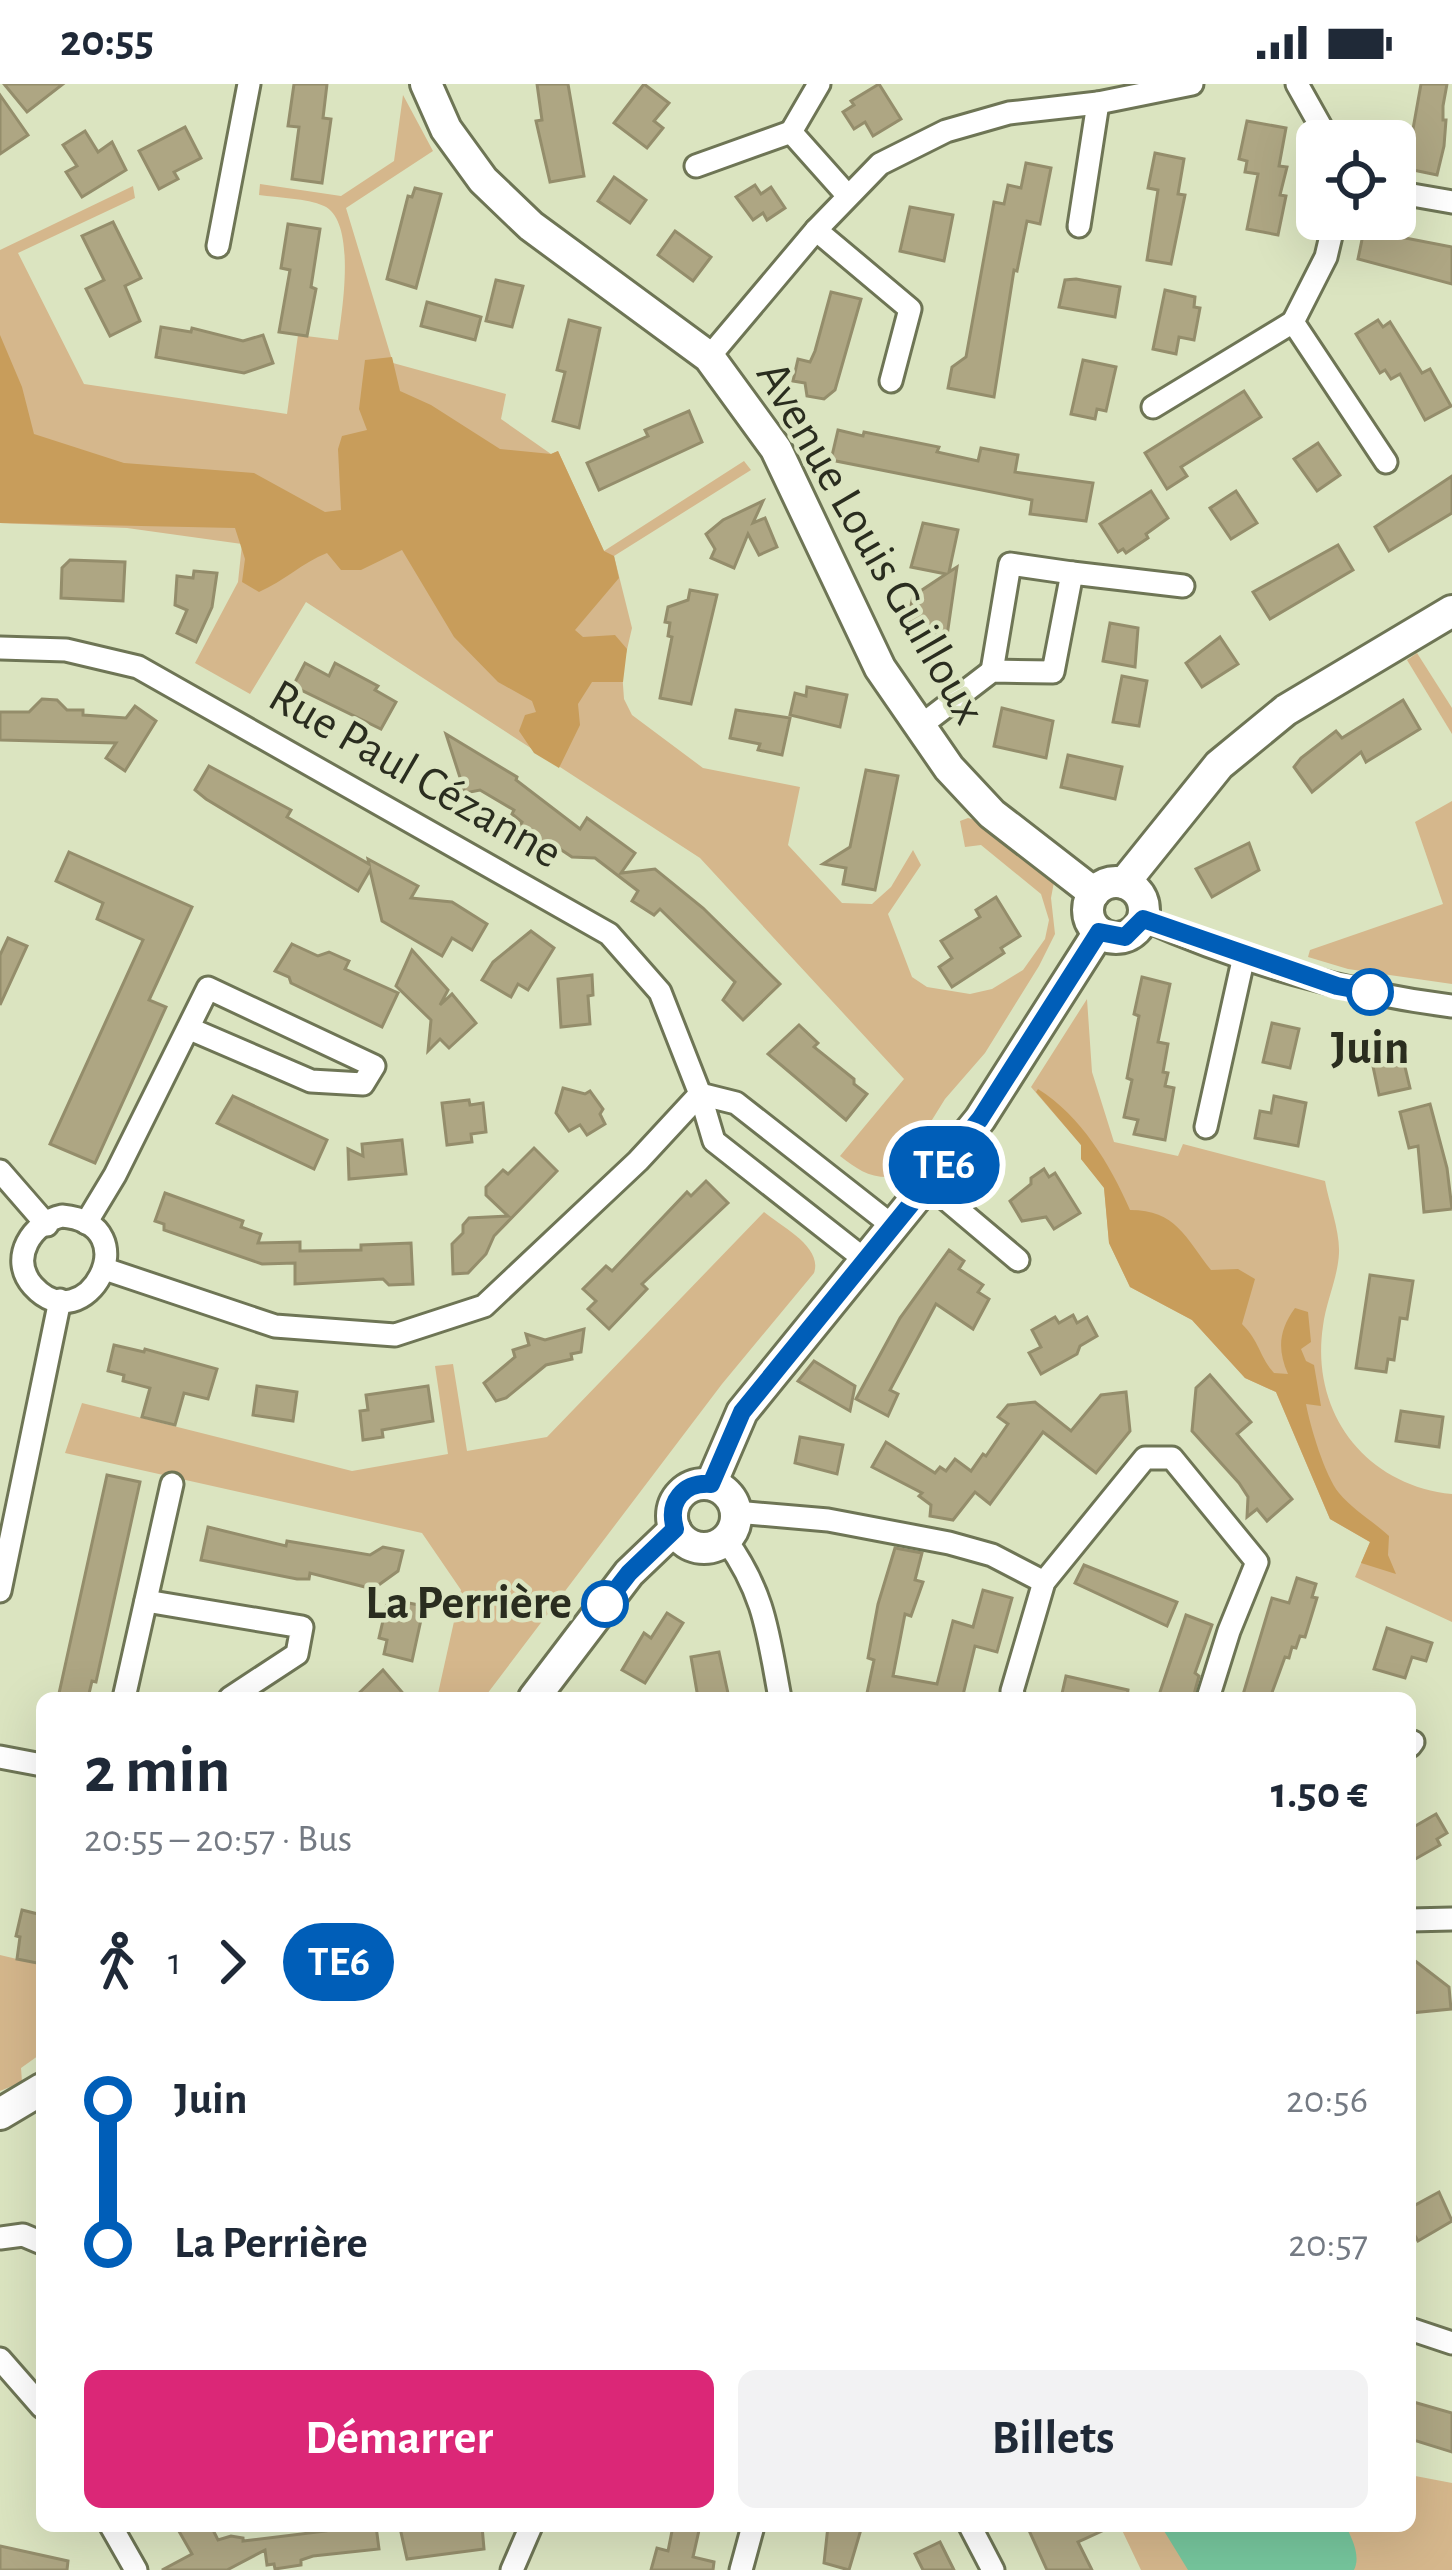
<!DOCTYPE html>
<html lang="fr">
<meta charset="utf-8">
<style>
:root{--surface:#fff;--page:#f2f2f3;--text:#1f2937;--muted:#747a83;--accent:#db2777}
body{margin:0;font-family:"Alegreya Sans",sans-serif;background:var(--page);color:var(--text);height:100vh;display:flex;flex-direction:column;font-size:45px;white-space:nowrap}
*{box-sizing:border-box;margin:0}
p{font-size:39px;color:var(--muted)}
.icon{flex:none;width:66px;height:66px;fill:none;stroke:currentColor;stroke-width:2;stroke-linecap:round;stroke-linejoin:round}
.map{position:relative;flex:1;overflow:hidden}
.details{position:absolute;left:36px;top:1608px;width:1380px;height:840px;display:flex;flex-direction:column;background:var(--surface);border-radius:18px;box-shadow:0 12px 48px #0002}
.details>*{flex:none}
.badge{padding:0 24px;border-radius:39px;font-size:42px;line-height:78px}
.fabs{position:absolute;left:1296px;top:36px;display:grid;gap:24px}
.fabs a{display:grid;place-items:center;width:120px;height:120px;border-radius:18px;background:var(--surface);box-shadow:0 12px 48px #0002;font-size:60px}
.map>.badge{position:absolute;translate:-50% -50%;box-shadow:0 0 0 6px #fff}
.legs{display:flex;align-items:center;gap:18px;height:132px;padding:0 48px;font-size:39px}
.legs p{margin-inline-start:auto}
.head{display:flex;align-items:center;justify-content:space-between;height:204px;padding:0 48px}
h1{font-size:66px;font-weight:700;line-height:90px}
.button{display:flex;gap:24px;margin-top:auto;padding:24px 48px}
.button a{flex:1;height:138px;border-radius:18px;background:var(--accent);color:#fff;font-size:48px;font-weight:700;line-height:138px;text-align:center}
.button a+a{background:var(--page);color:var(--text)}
ul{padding:0 48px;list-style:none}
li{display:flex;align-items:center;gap:42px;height:144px;font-size:45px}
li i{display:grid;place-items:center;width:18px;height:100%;margin:0 15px;background:currentColor}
li i::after{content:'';width:30px;height:30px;margin:-15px;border:9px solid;border-radius:50%;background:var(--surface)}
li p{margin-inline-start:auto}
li:first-child i{background:linear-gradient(#0000 50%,currentColor 0)}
li:last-child i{background:linear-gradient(currentColor 50%,#0000 0)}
.status{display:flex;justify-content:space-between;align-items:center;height:84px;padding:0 60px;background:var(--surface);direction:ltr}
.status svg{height:33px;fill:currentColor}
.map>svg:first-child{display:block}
.green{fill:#d5b78c}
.forest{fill:#c89d5b}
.water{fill:#76c69d}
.building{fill:#aea683;stroke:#948d6b;stroke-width:3}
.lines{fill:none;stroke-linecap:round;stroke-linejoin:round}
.street-casing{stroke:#6e7555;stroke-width:27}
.secondary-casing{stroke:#6e7555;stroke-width:36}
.street{stroke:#fff;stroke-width:21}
.secondary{stroke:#fff;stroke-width:30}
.line-1-casing{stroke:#fff;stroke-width:27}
.line-1{stroke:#005eb8;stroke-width:18}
.stop-1-dot{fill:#fff;stroke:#005eb8;stroke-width:6}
.labels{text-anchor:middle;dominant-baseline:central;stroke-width:9;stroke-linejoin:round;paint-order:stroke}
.street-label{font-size:48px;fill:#2a2d1f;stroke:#dbe4c0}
.stop-label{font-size:48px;font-weight:bold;fill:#2a2d1f;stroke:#dbe4c0}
</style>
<div class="status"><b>20:55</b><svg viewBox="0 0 49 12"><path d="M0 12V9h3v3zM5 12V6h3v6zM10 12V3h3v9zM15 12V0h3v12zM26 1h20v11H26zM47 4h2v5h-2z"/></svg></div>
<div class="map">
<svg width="1452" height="2486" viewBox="0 0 1452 2486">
<rect width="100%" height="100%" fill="#dbe4c0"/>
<g class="green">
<path d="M403 11 433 67 346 124 393 279 506 310 501 335 551 370 558 367 604 467 744 377 751 386 614 472 632 544 622 587 624 615 632 631 703 684 800 703 788 761 842 819 872 820 891 803 913 766 921 781 888 830 912 893 927 903 970 910 992 905 1023 886 1045 855 1049 836 1041 810 981 761 965 763 960 737 968 734 984 738 1054 798 1051 814 1055 850 1039 882 985 969 945 1015 909 1073 891 1093C869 1094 857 1085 840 1072L904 995 700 774 306 518 250 610 195 579 238 498 242 460 127 444 0 439V166L133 102 135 114 18 169 84 300 287 330 298 251 338 256C342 228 357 137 324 122 306 114 279 114 259 111L260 100 341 112 394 77Z"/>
<polygon points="1417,569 1452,624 1452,650 1407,576"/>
<polygon points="1452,717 1452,900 1348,885 1308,873 1310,866 1443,820 1415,738"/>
<path d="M1087 915 1092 988 1114 1058 1178 1072 1183 1060 1325 1097C1329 1119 1340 1147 1339 1169 1338 1193 1326 1218 1323 1242 1310 1328 1365 1401 1452 1410V1538L1355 1493 1370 1458 1330 1435 1276 1308 1245 1294 1192 1236 1130 1203 1109 1159 1104 1103 1081 1075V1061L1031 1003Z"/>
<path d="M764 1128C782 1143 823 1163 814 1189L722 1300 484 1614H437L461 1506 422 1449 65 1369 82 1319 352 1387 448 1370 435 1282 453 1280 467 1367 547 1353Z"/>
<polygon points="0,1871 42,1881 42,1969 21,1984 22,1998 0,2007"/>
<polygon points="1410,2391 1452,2399 1452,2486 1141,2486 1120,2442 1410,2442"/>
</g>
<g class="forest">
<path d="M0 251 22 303 34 350 124 379 254 389 325 428 341 426 338 365 342 352 367 346 359 325 365 276 392 273 400 307 431 321 500 365 551 370 558 367 604 467 614 472 619 494 575 546 583 553 615 551 627 565 623 598H592L578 620 580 641 559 684 534 669 519 647 525 631 536 628 532 617 498 598 454 553 402 466 361 486H341L327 469C302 479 284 497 259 508L242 498 245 475 235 444 0 439Z"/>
<path d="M1038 1005C1081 1032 1110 1080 1130 1126 1176 1126 1185 1153 1211 1186L1238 1185 1255 1195 1242 1240C1260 1258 1259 1272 1274 1289L1288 1290C1277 1265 1279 1246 1295 1224L1308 1228 1311 1258 1301 1265 1306 1277 1314 1281 1321 1322 1306 1320C1310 1342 1325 1392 1339 1409 1352 1425 1374 1438 1389 1452L1388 1471 1396 1490 1361 1479 1370 1458 1330 1435 1276 1308 1245 1294 1192 1236 1130 1203 1109 1159 1104 1104 1081 1075V1061L1036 1008Z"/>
</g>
<path class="water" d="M1161 2442H1346C1352 2455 1361 2472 1354 2486H1188Z"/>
<g class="building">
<polygon points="4,0 63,0 27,28"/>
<polygon points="294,0 327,0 323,34 331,35 322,99 292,95 299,43 288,42"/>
<polygon points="537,0 568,0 584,92 550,98 536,37 542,36"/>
<polygon points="644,0 669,19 654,37 663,44 647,64 614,39"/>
<polygon points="879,0 901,35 873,52 865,38 854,45 843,28 854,21 851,17"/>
<polygon points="1421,0 1447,0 1443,22 1443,36 1446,36 1444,62 1437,91 1399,83 1406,45 1413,45"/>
<polygon points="0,11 28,51 0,70"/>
<polygon points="1247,37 1286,44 1279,82 1287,83 1280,111 1286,112 1278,151 1247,145 1258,90 1245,88 1247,77 1239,75"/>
<polygon points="185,43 201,74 174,88 178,95 159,105 139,67"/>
<polygon points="85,47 98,68 112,58 126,86 82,113 66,88 77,82 63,61"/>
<polygon points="1155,69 1184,75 1178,110 1185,111 1171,180 1147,176 1158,106 1148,104"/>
<polygon points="1026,79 1051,84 1040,140 1027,137 1017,187 1014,186 994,313 948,304 952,283 966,273 994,118 1004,120 1008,101 1021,104"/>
<polygon points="614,93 646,116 630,139 598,117"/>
<polygon points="755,101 761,110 771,103 785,124 767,136 763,129 753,136 736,113"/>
<polygon points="415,104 441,110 416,204 387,195 408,112 412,113"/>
<polygon points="910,123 953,131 944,177 900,167"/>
<polygon points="113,138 141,194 125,202 140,237 110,252 86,205 104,196 82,152"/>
<polygon points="288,140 320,145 311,203 316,205 307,252 279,248 290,186 281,184"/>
<polygon points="1364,146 1452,163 1452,200 1358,175"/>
<polygon points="675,147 711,173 693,197 658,171"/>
<polygon points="1076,195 1120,203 1115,233 1059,223 1065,196"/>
<polygon points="496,196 523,202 512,243 486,237"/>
<polygon points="1165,206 1195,213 1194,223 1200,224 1194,256 1179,253 1176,270 1153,265"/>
<polygon points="831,208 861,215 835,306 824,315 807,312 805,299 793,297 798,275 810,278 815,267"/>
<polygon points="427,218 481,233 475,256 421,242"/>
<polygon points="569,236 600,244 579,344 553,337 565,288 557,286"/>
<polygon points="1378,236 1383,243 1390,238 1422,289 1430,285 1451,322 1425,336 1400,290 1391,295 1385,286 1380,289 1356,250"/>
<polygon points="161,243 191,248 192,244 243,257 263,251 273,279 244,289 156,273"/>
<polygon points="1083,276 1116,283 1106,327 1097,325 1095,335 1071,330"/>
<polygon points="1244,307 1261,333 1181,383 1187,392 1167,405 1145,369"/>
<polygon points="689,327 702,358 599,406 587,379 648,352 645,346"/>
<polygon points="838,346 863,352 864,348 939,363 937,368 978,377 981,364 1018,371 1015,388 1093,399 1086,437 1030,430 1032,416 831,376"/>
<polygon points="1318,359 1340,391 1317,407 1294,375"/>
<polygon points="1452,392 1452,429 1389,467 1375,443"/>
<polygon points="1151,407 1168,434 1146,450 1148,454 1126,469 1123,465 1118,468 1100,440"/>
<polygon points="1236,407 1257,439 1231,455 1210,424"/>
<polygon points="763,417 753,439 765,434 777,463 759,471 748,450 734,484 711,474 715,465 706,450 723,436"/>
<polygon points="923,439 958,446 949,488 957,483 947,552 915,545 908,536 913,512 946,490 911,483"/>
<polygon points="1338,461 1353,486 1270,535 1253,508"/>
<polygon points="70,476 125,478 123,517 61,514 62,484"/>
<polygon points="194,487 217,489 212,523 196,558 177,549 187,526 175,521 177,492 193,494"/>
<polygon points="690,506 717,511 691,620 660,614 672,553 668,552 670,539 665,538 668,523 688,516"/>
<polygon points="1110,539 1138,544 1135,583 1103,577"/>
<polygon points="1220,553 1238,580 1202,603 1186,579"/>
<polygon points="305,579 329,592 335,579 378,602 375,606 396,618 381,645 293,602"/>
<polygon points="1122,592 1147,597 1139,642 1113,638"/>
<polygon points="807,603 847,611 840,643 790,631 795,609 806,612"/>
<polygon points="42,615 57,616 67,626 83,626 83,631 126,634 135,622 156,637 125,687 106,674 116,659 0,656 0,628 29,628"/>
<polygon points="1403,616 1420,645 1366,678 1361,668 1312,708 1294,683 1301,674 1336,647 1342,654"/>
<polygon points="1002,624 1053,637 1046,674 994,662"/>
<polygon points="736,626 790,634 782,671 758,666 760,660 730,654"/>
<polygon points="446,650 517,693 516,696 580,745 587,734 635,769 621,789 655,785 703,824 780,900 743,936 723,916 735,898 660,825 654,831 632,817 638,807 595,774 572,773 557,763 554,768 519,743 522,738 512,730 514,726 480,706 465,709"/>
<polygon points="1068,671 1122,683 1115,715 1061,703"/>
<polygon points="209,682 291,726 287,733 369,780 368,775 418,802 411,814 452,818 487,840 472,866 452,854 442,872 382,837 370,786 358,807 206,715 195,706"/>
<polygon points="866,686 898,692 875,806 843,800 846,784 823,780 850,763"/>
<polygon points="1249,759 1259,786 1212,813 1196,785"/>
<polygon points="69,768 192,823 149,916 166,923 95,1079 50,1060 143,856 97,835 103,819 56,797"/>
<polygon points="996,813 1020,852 1001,864 1004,869 952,903 939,883 952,874 941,857 980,833 976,826"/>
<polygon points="531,847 554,864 528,906 518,900 511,913 482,896 493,878"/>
<polygon points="8,854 27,862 0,921 0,871"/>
<polygon points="292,860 318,872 329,868 349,877 345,885 398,909 382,943 291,899 289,893 275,887"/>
<polygon points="412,866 448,906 440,921 452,910 476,939 449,964 440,955 428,967 431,936 396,902"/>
<polygon points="592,891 593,911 588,912 590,940 561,943 558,895"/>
<polygon points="1142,893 1170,900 1158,958 1168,960 1163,988 1168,989 1165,1002 1174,1004 1165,1056 1134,1050 1138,1036 1124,1033 1132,996 1127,994 1139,932 1134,930"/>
<polygon points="1272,939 1299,945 1290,984 1263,978"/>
<polygon points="799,941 818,959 814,963 854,995 854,1000 867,1010 846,1036 768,970"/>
<polygon points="1401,966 1410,1004 1379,1011 1371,973"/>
<polygon points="563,1004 585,1010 590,1007 603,1025 600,1030 605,1040 587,1051 580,1041 569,1047 556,1029"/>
<polygon points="233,1012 327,1056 314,1085 217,1039"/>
<polygon points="1274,1012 1306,1019 1298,1062 1255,1054 1260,1027 1271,1029"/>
<polygon points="469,1016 470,1021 483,1019 486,1048 471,1050 472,1058 447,1061 442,1019"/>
<polygon points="1430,1020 1447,1084 1452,1125 1424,1128 1418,1062 1409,1064 1400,1028"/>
<polygon points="402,1056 406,1090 349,1095 348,1065 363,1072 362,1060"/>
<polygon points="534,1064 557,1087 494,1152 486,1170 468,1189 453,1190 452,1160 463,1149 463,1141 469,1134 508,1132 486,1111 486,1103 503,1086 508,1090"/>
<polygon points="1044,1085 1049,1093 1055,1089 1080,1129 1054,1145 1046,1133 1022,1137 1010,1117 1031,1100 1031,1094"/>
<polygon points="706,1097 728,1119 642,1200 647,1205 609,1245 588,1225 596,1217 583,1205 606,1182 612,1187 687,1108 691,1112"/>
<polygon points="165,1109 243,1137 241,1143 261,1150 258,1159 300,1158 300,1167 361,1166 361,1161 411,1159 413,1200 389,1201 383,1195 295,1200 295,1179 262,1180 164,1146 164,1140 155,1137"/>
<polygon points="949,1166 964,1177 959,1185 983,1201 978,1208 989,1215 973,1245 936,1220 890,1306 898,1310 888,1332 856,1315 900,1234"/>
<polygon points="1370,1191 1413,1197 1407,1235 1400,1234 1394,1276 1388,1275 1386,1288 1356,1284"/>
<polygon points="1073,1231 1077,1239 1087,1233 1097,1252 1080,1262 1077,1270 1041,1290 1029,1269 1041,1263 1032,1246 1055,1233 1059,1239"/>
<polygon points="584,1245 581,1268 571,1270 572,1275 546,1281 506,1314 496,1317 484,1299 515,1273 513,1266 529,1261 526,1250 545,1256"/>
<polygon points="114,1261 144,1268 145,1265 217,1285 208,1315 184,1309 175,1341 142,1333 150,1304 123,1297 124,1291 108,1287"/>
<polygon points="814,1277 855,1302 850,1327 798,1297"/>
<polygon points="1210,1291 1251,1338 1237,1350 1292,1415 1267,1437 1257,1425 1247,1433 1248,1413 1239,1399 1192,1347 1196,1304"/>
<polygon points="257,1302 297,1308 293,1337 253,1331"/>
<polygon points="428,1302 433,1337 382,1346 383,1353 363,1356 360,1327 368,1326 366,1311"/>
<polygon points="1126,1308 1130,1347 1096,1389 1043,1348 990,1420 975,1408 953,1436 930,1432 931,1421 919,1412 922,1409 872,1383 886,1358 935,1389 940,1383 946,1387 955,1375 971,1387 983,1370 986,1372 1008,1340 998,1333 1008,1321 1035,1318 1071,1347 1101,1311"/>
<polygon points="1401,1327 1443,1333 1439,1363 1396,1357"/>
<polygon points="800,1353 843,1361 837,1390 795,1379"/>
<polygon points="107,1391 140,1398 96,1598 92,1597 88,1614 58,1614"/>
<polygon points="208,1443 286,1462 287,1457 370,1471 383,1463 403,1467 398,1487 373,1505 310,1489 309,1495 297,1495 201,1476"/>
<polygon points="895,1464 922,1469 915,1496 923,1498 911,1532 905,1530 893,1592 937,1600 953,1537 973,1543 983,1506 1012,1514 997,1568 975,1562 963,1611 866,1614 874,1576 868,1574 878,1520"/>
<polygon points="1084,1481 1177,1518 1167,1542 1075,1499"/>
<polygon points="1297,1494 1316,1500 1312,1513 1317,1514 1305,1553 1300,1552 1296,1564 1292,1563 1289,1574 1285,1573 1270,1614 1242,1614 1272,1514 1289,1519"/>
<polygon points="388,1515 424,1522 412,1577 384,1570 387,1556 379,1554"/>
<polygon points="667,1529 683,1539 645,1599 622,1586 644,1549 651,1554"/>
<polygon points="1186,1531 1212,1541 1195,1589 1199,1592 1193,1614 1158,1614"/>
<polygon points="1387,1544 1432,1559 1426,1577 1412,1573 1405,1594 1374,1585"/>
<polygon points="719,1568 729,1614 698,1614 691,1573"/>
<polygon points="383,1586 407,1614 354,1614"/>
<polygon points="1066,1592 1128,1606 1127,1614 1061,1614"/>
<polygon points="1436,1730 1447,1749 1437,1755 1440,1761 1410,1778 1410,1745"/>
<polygon points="22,1826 42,1831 42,1880 17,1875 20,1853 16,1852"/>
<polygon points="1410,1873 1449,1903 1451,1925 1410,1929"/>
<polygon points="1439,2108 1452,2137 1418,2157 1410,2143 1410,2124"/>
<polygon points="1410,2317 1452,2329 1452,2368 1410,2355"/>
<polygon points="176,2442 211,2442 218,2456 231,2452 243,2454 243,2457 326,2447 326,2442 376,2442 379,2465 313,2472 301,2476 301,2481 275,2485 274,2480 267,2481 265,2466 227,2486 162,2486 192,2470"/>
<polygon points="420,2442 482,2442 484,2465 407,2475 400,2444"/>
<polygon points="673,2442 700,2442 693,2473 714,2478 713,2486 651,2486 657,2464 668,2467"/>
<polygon points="828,2442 862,2442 849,2486 824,2479"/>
<polygon points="1027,2442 1113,2442 1078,2458 1092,2486 1047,2486"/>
<polygon points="940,2458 954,2486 923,2486 915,2470"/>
<polygon points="0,2462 68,2477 67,2486 0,2486"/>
</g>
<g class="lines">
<defs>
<g id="street">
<polyline points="819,0 791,48 848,112"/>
<polyline points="1297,0 1329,57"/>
<polyline points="696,82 791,48"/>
<polyline points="1395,108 1452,118"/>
<polyline points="1335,135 1326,173 1293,238 1386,378"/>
<polyline points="1079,142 1098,19"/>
<polyline points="816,146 910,225 891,297"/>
<polyline points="218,162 249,0"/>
<polyline points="709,273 816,146 880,80 946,47 1009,29 1098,19 1192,0"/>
<polyline points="1153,323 1293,238"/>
<polyline points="0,564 66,566 138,583 609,850 660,908 700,1010 638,1077 484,1222 395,1251 275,1242 105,1185"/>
<polyline points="992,587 1010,480 1072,489"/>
<polyline points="919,643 992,587 1053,588 1072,489 1183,502"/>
<path d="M1143 835C1239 878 1347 909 1452 922"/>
<polyline points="1206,1043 1244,872"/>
<polyline points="0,1087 47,1141"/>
<polyline points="928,1100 1018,1176"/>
<path d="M62 1132C151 1140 85 1260 33 1202 8 1174 33 1138 62 1132Z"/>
<polyline points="86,1139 115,1091 208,904 374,982 363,1000 311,997 188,944"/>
<polyline points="864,1175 714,1057 700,1010 736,1019 894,1143"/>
<polyline points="736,1428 828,1436 949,1459 992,1471 1044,1498"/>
<path d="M726 1456C765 1510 768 1550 780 1614"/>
<polyline points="0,1507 60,1216"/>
<polyline points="146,1517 302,1543 297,1570 230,1614"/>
<polyline points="124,1614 172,1400"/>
<polyline points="1014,1614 1012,1607 1044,1498 1145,1374 1172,1374 1257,1478 1229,1547 1208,1614"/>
<polyline points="1410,1662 1413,1658"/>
<polyline points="0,1673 42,1681"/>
<polyline points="1410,1836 1452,1835"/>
<polyline points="0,2154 23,2151 42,2159"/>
<polyline points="1410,2245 1452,2259"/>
<polyline points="0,2275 42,2323"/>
<polyline points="111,2442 136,2486"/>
<polyline points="970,2442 993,2486"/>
<polyline points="512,2486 531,2442"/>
<polyline points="741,2486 753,2442"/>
</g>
<g id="secondary">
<polyline points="426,0 446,45 483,96 531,142 709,273 776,365 880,584 949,684 992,730 1094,809"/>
<circle cx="1116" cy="826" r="28"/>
<polyline points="1124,799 1219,681 1286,626 1452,527"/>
<circle cx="704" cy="1432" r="32"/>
<polyline points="711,1400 742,1328 980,1035 1099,848"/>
<polyline points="534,1614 629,1489 675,1445"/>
<polyline points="0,2030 42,2005"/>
</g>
</defs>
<use href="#street" class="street-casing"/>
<use href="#secondary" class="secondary-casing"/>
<use href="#street" class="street"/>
<use href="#secondary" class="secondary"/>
</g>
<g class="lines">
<defs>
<path id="line-1" d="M605 1520 629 1489 675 1445C667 1418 683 1398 711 1400L742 1328 980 1035 1099 848 1125 853 1143 835 1337 902 1370 908"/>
</defs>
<use href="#line-1" class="line-1-casing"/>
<use href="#line-1" class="line-1"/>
</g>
<g class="stop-1-dot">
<circle cx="1370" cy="908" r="21"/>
<circle cx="605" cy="1520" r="21"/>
</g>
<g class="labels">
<g class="street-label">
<text transform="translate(870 459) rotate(60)">Avenue Louis Guilloux</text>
<text transform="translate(415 691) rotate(30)">Rue Paul Cézanne</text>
</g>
<g class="stop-label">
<text x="1370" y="965">Juin</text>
<text x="572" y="1520" text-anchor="end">La Perrière</text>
</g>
</g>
</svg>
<div class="fabs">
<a><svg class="icon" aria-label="locate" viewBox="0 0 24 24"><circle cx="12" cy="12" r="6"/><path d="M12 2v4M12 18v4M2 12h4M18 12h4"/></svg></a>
</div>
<b class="badge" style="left:944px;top:1081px;background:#005eb8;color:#fff">TE6</b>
<section class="details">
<div class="head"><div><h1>2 min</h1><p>20:55 – 20:57 · Bus</p></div><b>1.50 €</b></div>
<div class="legs"><svg class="icon" aria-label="walk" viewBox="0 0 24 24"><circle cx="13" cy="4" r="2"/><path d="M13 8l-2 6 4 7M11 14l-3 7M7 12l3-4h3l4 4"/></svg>1<svg class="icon" aria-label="forward" viewBox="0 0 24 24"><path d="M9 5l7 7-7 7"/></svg><b class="badge" style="background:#005eb8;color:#fff">TE6</b></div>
<ul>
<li><i style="color:#005eb8"></i><b>Juin</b><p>20:56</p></li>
<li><i style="color:#005eb8"></i><b>La Perrière</b><p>20:57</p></li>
</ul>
<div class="button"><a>Démarrer</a><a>Billets</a></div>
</section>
</div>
